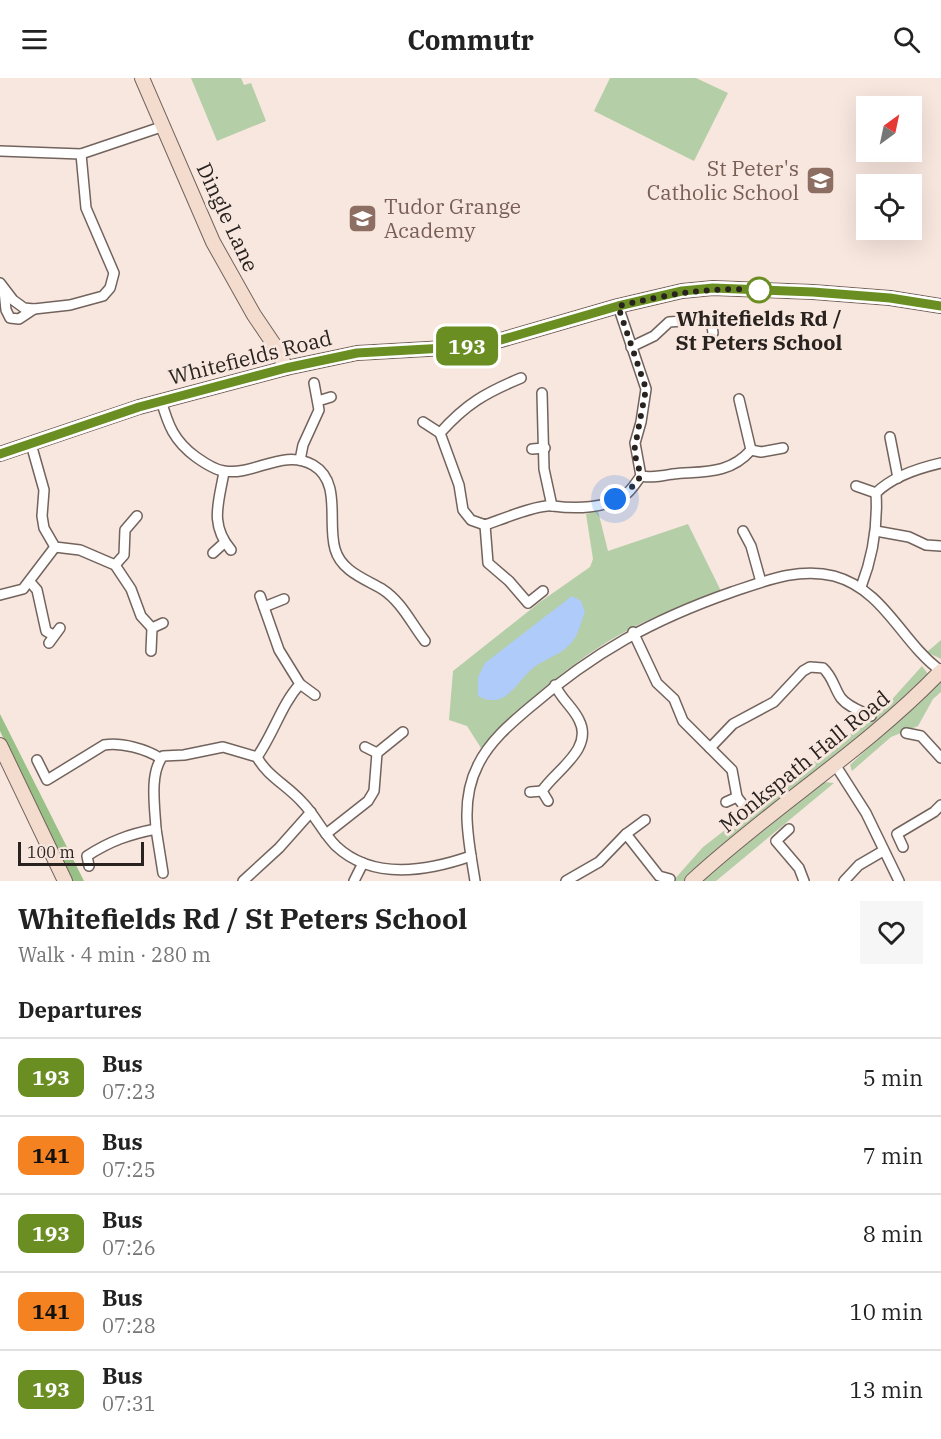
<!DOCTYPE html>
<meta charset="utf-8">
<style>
:root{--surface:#fff;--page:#f6f6f6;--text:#222;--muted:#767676;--line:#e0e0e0}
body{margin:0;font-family:"IBM Plex Serif",serif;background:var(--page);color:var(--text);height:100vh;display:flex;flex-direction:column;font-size:22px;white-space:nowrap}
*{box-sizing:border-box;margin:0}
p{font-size:20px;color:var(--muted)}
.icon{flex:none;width:33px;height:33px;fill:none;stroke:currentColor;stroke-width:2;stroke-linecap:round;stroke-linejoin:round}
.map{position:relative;height:803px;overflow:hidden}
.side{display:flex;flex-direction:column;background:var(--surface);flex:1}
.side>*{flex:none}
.badge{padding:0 12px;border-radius:9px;font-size:21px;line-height:39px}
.needle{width:39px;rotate:33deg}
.fabs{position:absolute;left:856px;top:18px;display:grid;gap:12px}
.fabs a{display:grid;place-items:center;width:66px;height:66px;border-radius:0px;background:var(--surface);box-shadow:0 6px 24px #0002;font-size:30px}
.scale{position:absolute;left:18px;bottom:15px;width:126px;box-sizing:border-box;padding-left:6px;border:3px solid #292320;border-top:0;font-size:16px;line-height:21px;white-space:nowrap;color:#292320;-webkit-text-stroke:4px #f8e7df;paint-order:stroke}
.you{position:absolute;width:30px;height:30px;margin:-15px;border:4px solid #fff;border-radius:50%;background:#1a73e8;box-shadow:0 0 0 9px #1a73e833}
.map>.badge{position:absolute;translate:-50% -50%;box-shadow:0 0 0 3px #fff}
h2{padding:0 18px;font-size:22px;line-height:54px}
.round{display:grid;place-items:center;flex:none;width:63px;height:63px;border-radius:0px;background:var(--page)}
.summary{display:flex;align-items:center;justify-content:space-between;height:102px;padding:0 18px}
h1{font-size:28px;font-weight:700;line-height:45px}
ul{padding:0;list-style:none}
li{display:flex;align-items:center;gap:18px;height:78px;padding:0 18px;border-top:2px solid var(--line)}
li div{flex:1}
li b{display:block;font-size:22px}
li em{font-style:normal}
li .badge{min-width:66px;font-weight:700;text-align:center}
header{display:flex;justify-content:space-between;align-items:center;height:78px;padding:0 18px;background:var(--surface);font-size:27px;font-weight:700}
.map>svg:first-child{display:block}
.green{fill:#b4cea8}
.forest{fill:#99c086}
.water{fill:#aecbfa}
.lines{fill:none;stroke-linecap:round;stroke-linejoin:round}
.street-casing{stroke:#72635d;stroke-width:12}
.secondary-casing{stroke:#72635d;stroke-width:16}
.street{stroke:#fff;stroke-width:9}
.secondary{stroke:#f3dbcd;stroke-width:14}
.line-casing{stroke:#fff;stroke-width:14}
.line{stroke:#6b8e23;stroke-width:9}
.walk{stroke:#292320;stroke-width:6;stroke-dasharray:0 10.8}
.stop-dot{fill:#fff;stroke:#6b8e23;stroke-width:3}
.labels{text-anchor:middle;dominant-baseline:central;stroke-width:6;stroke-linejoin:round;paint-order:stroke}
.education-label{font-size:21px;fill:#785e54;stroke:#f8e7df;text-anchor:end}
.street-label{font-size:21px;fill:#292320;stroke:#f8e7df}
.stop-label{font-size:21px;font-weight:bold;fill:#292320;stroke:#f8e7df}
</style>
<header><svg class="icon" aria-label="menu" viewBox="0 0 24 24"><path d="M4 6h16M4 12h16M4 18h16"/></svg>Commutr<svg class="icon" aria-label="search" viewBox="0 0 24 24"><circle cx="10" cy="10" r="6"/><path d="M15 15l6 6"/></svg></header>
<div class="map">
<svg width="941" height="803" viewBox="0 0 941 803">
<rect width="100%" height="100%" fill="#f8e7df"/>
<g class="green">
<polygon points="191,0 241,0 244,7 251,5 266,43 217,63"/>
<polygon points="610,0 696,0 728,15 694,83 594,33"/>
<path d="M598 433 608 473 688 446 721 513C695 523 669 532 644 544 581 574 529 621 481 670L467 648 449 642 453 593 540 524 590 489 593 481 586 436Z"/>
<polygon points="941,562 941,581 927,574"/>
<polygon points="922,588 928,596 927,601 904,625 688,803 673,803 703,769 886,628"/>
<polygon points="941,601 941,614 933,621 918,648 891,659 852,693 850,687"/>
<polygon points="824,704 834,705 716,803 700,803 769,743"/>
</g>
<polygon class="forest" points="0,636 84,803 71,803 0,653"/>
<path class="water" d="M572 518 581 523 585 534C581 543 579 556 572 564 562 576 550 579 537 587 518 599 508 634 478 618V599L485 585Z"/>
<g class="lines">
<defs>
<g id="street">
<polyline points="0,73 81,76 164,48"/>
<polyline points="0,205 13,222 24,230 34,231 70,227 103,218 110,210 114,195 86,130 81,76"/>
<polyline points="4,212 6,232 10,240 19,241 34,231"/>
<polyline points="711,241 713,255"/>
<polyline points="631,269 654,258 669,244 725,240"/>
<path d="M521 300C485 315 466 326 440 355L459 407 463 432 471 442 485 447C500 442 538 426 553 428 575 431 606 431 626 416 632 412 636 404 641 398L635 365 641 344 646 311 618 228"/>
<polyline points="542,315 544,391 552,428"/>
<path d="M161 322C168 347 174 363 196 379 203 384 215 392 224 393 254 398 283 370 313 387 342 404 327 444 335 471 341 493 365 501 382 511 402 524 411 545 425 563"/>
<polyline points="318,323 331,319"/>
<polyline points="423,344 440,355"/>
<polyline points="890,359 898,400"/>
<polyline points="31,366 44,412 42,438 44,450 55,469 80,472 115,487 131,511 141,538 152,550 151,573"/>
<polyline points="532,371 545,370"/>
<polyline points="751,372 761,374 783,370"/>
<polyline points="300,382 303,367 319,332 314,305"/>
<path d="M224 394C219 424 209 446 231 472"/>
<path d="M641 398C653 400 662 398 673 396 703 393 729 397 751 372L739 321"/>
<polyline points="856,408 876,415"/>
<polyline points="485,447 488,485 509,503 528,525 543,513"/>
<polyline points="743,453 751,468 761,504"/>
<polyline points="876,453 909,459 926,467 941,468"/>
<polyline points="213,475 224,465"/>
<polyline points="115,487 124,477 125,452 137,438"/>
<polyline points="30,504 37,512 46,553 53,557"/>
<path d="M861 509C873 478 878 448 876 415 892 399 919 390 941 385"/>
<polyline points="0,517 23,511 55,469"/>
<polyline points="264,529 284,521"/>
<polyline points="152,550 163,545"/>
<polyline points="633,554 657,605 674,621 683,643 732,692 737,719 747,732"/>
<polyline points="49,565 60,550"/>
<polyline points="300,606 315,617"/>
<polyline points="906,655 921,658 941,680"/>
<path d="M710 670 733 646 774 624 803 593 810 589 823 590C833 599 834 610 841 620 848 629 861 633 871 638"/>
<polyline points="377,675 403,654"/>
<path d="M257 679C274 655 281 627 300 606L279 572 260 518"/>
<path d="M37 682 47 702 104 667C121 664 146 671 160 680"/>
<polyline points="836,688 866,735 899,803"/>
<polyline points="530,714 542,713"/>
<path d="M548 723 542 713C556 692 594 671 579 642 573 629 561 621 555 607"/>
<polyline points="726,724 737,719"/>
<polyline points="156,751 163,795"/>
<polyline points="789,751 776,763 799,790 804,803"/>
<polyline points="326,756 368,723 374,713 377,675 365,669"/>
<polyline points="626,756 645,742"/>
<polyline points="903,769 897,756 934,734 941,727"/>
<path d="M89 788 87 778C110 763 130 756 156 751 155 730 149 695 163 678L184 677 223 669 257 679C267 698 288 708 302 724 315 737 323 755 336 768 373 803 428 793 471 778"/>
<polyline points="243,803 279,770 311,734"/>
<polyline points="354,803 363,785"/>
<path d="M475 803C469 764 459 724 478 687 489 664 510 646 529 630 594 574 652 542 732 514 765 503 799 489 834 498 885 512 901 564 941 593"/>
<polyline points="566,803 599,784 626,756 659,798 670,801"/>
<polyline points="844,803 859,787 883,773"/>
</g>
<g id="secondary">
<polyline points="142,0 213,164 254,237 277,271 286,290"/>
<polyline points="0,376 139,329 286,290 357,275 480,268 618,228 682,213 713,210 813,214 890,220 941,228"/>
<polyline points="0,667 65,803"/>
<path d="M692 803C772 729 865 672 941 593"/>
</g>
</defs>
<use href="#street" class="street-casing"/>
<use href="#secondary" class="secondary-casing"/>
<use href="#street" class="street"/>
<use href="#secondary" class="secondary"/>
</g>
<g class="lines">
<defs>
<polyline id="line" points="0,376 139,329 286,290 357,275 480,268 618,228 682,213 713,210 813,214 890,220 941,228"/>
</defs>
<use href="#line" class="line-casing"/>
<use href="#line" class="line"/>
<path class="walk" d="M615 421 626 416 641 398 634 374 646 311 618 228C671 216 704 209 759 212"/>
</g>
<defs>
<symbol id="school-square" viewBox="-11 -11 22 22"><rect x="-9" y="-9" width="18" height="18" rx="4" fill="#8d6e63" stroke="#f8e7df"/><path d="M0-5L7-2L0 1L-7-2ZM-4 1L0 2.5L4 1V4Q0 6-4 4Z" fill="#fff"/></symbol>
</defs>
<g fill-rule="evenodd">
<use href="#school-square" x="804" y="86" width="33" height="33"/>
<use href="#school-square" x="346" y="124" width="33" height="33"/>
</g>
<circle class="stop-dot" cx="759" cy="212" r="12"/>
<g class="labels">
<g class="education-label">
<text x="799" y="90">St Peter's<tspan x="799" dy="24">Catholic School</tspan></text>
<text x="384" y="128" text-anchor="start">Tudor Grange<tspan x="384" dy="24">Academy</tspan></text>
</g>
<g class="street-label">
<text transform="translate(228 139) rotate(65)">Dingle Lane</text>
<text transform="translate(250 279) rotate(-14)">Whitefields Road</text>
<text transform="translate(804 683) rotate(-39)">Monkspath Hall Road</text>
</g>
<g class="stop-label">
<text x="759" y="240">Whitefields Rd /<tspan x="759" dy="24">St Peters School</tspan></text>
</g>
</g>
</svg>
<div class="fabs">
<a><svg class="needle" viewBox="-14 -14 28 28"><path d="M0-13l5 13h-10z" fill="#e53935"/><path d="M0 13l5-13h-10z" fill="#767676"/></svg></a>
<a><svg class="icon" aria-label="locate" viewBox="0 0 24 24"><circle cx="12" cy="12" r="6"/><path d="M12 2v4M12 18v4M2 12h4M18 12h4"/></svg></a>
</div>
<div class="scale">100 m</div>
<div class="you" style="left:615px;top:421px"></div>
<b class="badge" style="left:467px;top:268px;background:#6b8e23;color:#fff">193</b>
</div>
<section class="side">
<div class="summary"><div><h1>Whitefields Rd / St Peters School</h1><p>Walk · 4 min · 280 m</p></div><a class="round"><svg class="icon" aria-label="heart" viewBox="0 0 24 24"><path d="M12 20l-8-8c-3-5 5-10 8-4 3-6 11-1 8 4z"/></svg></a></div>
<h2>Departures</h2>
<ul>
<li><span class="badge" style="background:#6b8e23;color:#fff">193</span><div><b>Bus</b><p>07:23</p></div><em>5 min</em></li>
<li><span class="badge" style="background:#f58220;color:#111">141</span><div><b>Bus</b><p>07:25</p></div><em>7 min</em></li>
<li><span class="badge" style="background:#6b8e23;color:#fff">193</span><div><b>Bus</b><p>07:26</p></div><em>8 min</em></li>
<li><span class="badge" style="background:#f58220;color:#111">141</span><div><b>Bus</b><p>07:28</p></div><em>10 min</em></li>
<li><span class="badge" style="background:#6b8e23;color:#fff">193</span><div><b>Bus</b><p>07:31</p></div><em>13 min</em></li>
</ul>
</section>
